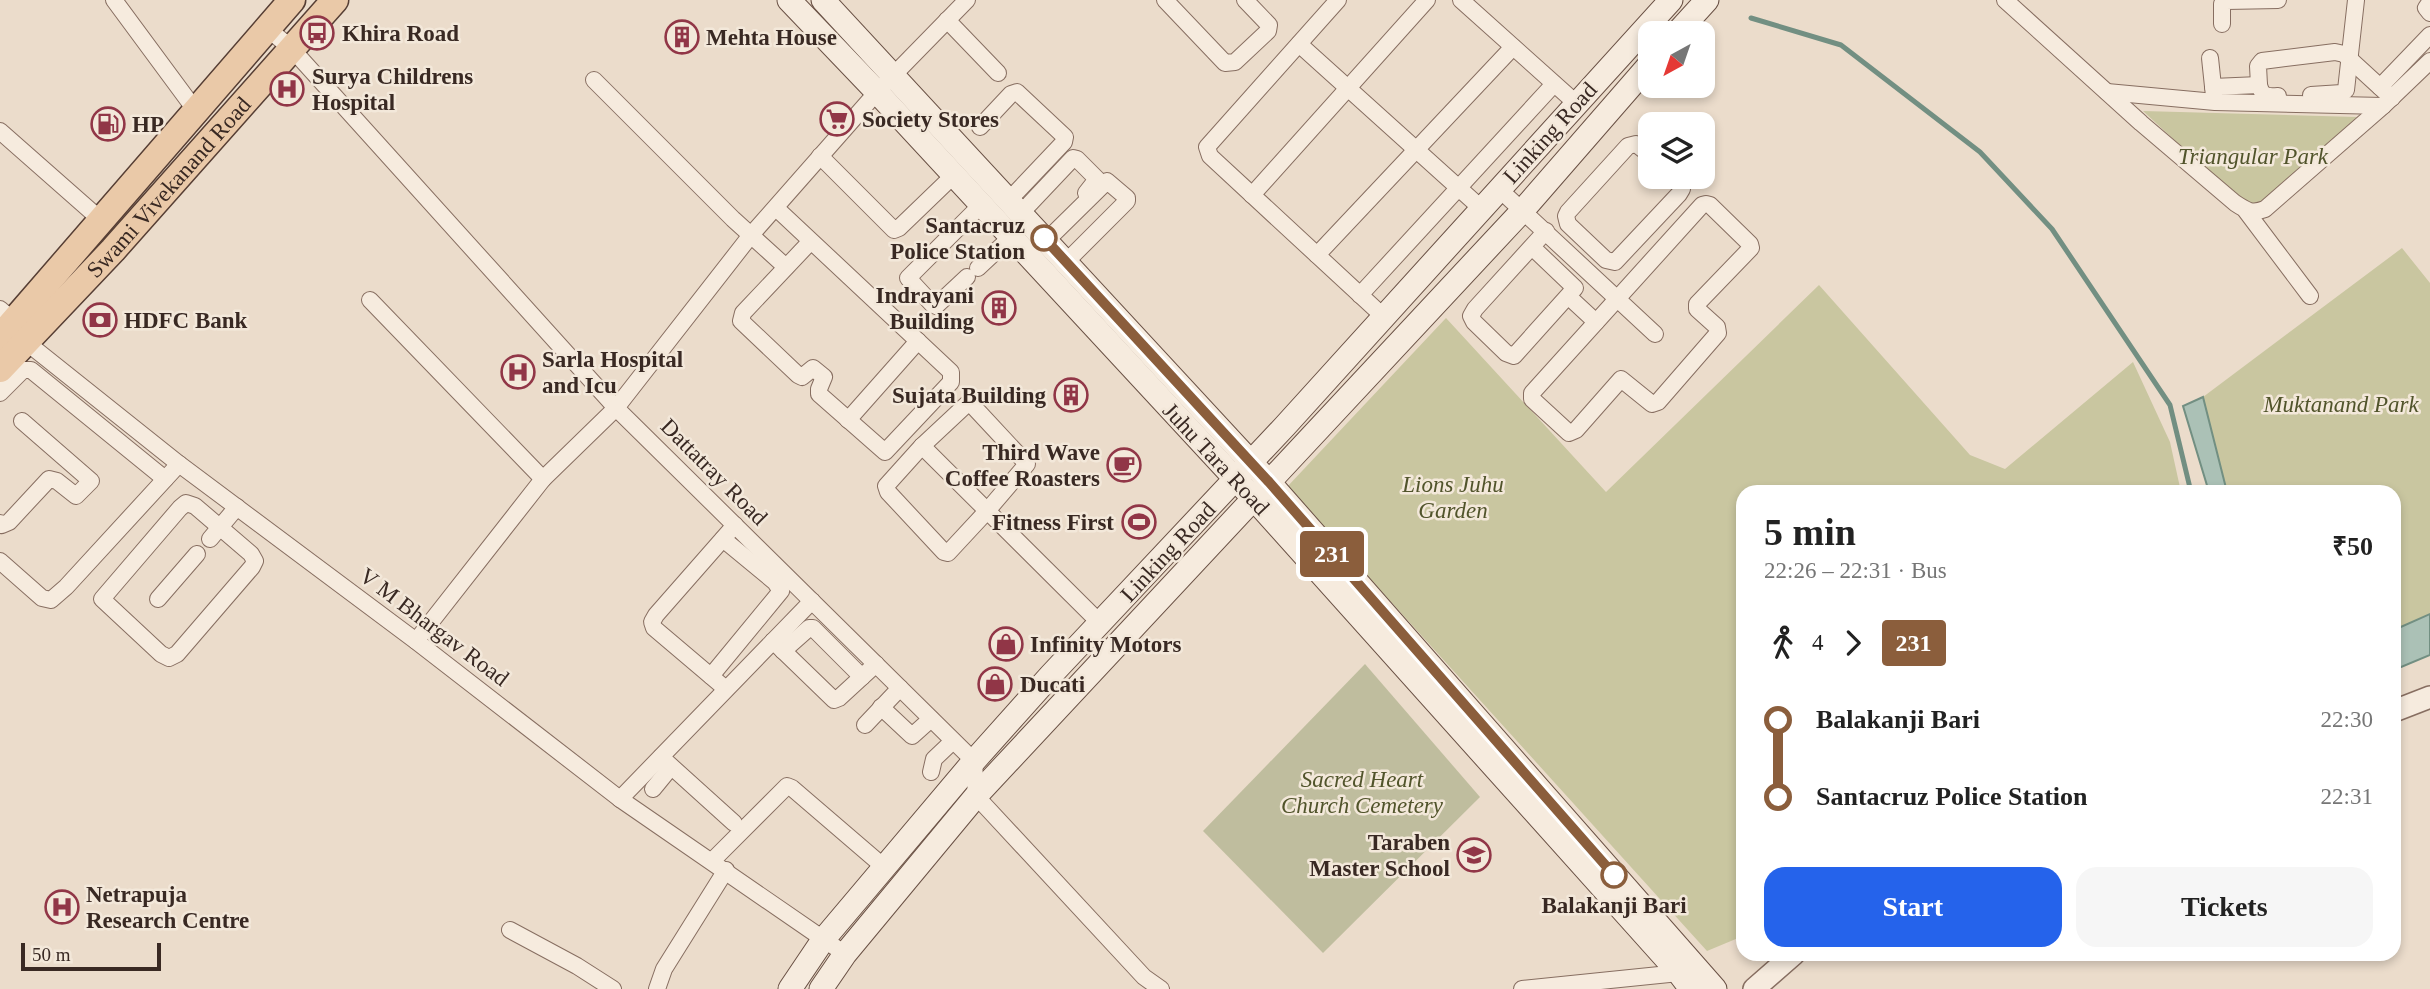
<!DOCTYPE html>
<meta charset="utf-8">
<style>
:root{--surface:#fff;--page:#f6f6f6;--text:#222;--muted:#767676;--accent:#2563eb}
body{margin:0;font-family:Georgia,serif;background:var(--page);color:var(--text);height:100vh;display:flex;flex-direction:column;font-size:26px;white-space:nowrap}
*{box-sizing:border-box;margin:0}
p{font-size:23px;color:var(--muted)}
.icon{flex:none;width:38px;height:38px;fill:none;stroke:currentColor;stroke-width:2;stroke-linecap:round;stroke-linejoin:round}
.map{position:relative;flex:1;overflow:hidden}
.sheet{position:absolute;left:1736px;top:485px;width:665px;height:476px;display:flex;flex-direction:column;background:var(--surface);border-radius:21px;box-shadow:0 4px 10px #0003}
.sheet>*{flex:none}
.badge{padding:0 14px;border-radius:5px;font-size:24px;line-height:46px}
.needle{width:46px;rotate:220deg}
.fabs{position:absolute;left:1638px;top:21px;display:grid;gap:14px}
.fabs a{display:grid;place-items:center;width:77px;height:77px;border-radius:14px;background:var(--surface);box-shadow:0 4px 10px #0003;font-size:35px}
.scale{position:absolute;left:21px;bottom:18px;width:140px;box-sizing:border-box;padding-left:7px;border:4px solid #392923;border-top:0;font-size:19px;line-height:24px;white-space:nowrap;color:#392923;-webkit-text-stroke:5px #f3e8da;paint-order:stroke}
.map>.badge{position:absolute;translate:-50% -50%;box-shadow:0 0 0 4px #fff}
.legs{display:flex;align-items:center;gap:10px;height:77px;padding:0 28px;font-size:23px}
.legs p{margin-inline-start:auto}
.head{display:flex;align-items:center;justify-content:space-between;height:119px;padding:0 28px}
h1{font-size:38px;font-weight:600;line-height:52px}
.cta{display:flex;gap:14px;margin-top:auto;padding:14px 28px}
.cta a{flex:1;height:80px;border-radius:21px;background:var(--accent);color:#fff;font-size:28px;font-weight:600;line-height:80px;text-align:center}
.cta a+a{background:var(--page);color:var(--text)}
ul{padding:0 28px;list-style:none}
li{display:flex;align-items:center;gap:24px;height:77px;font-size:26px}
li i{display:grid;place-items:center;width:10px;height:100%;margin:0 9px;background:currentColor}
li i::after{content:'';width:18px;height:18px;margin:-9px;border:5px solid;border-radius:50%;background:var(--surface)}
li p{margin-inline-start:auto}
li:first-child i{background:linear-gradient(#0000 50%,currentColor 0)}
li:last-child i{background:linear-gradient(currentColor 50%,#0000 0)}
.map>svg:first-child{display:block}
.green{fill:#c9c6a0}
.cemetery{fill:#bfbd9e}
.water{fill:#abc1b6;stroke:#728f82;stroke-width:2}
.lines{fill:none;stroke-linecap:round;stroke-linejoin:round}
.stream{stroke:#728f82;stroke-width:5}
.minor-casing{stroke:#876e61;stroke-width:18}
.tertiary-casing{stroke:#876e61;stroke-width:24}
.secondary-casing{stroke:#695044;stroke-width:25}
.primary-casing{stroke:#563e34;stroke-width:29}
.minor{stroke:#f6ebde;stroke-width:16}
.tertiary{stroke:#f6ebde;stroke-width:21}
.secondary{stroke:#f6ebde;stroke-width:23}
.primary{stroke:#eac9a8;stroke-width:26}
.line-1-casing{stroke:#fff;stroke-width:16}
.line-1{stroke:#8b5e3c;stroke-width:10}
.stop-1-dot{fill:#fff;stroke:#8b5e3c;stroke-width:3.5}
.labels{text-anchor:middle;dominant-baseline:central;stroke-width:5;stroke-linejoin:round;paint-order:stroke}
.poi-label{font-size:23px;font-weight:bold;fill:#392923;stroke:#f3e8da;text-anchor:start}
.street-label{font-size:23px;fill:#392923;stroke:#f3e8da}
.park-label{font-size:23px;font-style:italic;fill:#51542b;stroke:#f3e8da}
.stop-label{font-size:23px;font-weight:bold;fill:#392923;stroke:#f3e8da;text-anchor:end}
</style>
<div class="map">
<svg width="2430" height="989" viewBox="0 0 2430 989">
<rect width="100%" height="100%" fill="#ebdccb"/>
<g class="green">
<polygon points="2143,111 2357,117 2254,209 2212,175"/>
<polygon points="2402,248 2430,283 2430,614 2394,630 2394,492 2227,492 2203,397"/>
<polygon points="1819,285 1970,455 2005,469 2133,362 2170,442 2181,492 1743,492 1743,936 1707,951 1287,487 1446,318 1606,492"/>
</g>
<polygon class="cemetery" points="1365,664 1480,797 1323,953 1203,831"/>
<g class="water">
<polygon points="2203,397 2227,492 2209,492 2183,406"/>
<polygon points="2430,614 2430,655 2394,670 2394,630"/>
</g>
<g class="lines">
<polyline class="stream" points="1751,18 1841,45 1980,152 2052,229 2170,405 2191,492"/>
<defs>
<g id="minor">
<polyline points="114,0 196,111"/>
<polyline points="1165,0 1225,63 1235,62 1268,31 1269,25 1245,0"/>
<polyline points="1338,0 1207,147 1210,156 1384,317"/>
<polyline points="1461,0 1577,104"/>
<path d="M2005 0 2141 123 2235 203C2247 211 2252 214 2265 209L2383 106 2430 61"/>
<polyline points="2430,2 2426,8 2430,13"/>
<polyline points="947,20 998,73"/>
<polyline points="2222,24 2222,4 2226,1 2278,0"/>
<polyline points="267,28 292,49 616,408 974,761 976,796 1144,977 1161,989"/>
<polyline points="1299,44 1482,209"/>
<polyline points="2210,58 2214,96"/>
<polyline points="594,80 733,219 786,267"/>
<polyline points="2259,85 2258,66 2262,61 2335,52 2344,54 2392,98"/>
<path d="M2213 87 2259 85C2262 96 2267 97 2278 96"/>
<polyline points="2380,87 2430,35"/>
<polyline points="2107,92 2215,102 2383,106"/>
<polyline points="2311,95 2342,93 2346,90 2356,0"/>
<polyline points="980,127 1011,94 1017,92 1065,137 1064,142 1009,200"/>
<polyline points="0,131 101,220"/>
<polyline points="1650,155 1636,144 1628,146 1568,212 1566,216 1568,224 1606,260 1615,262 1679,194 1682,189 1681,184 1673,177"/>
<polyline points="820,156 894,230 899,228 954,175"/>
<polyline points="1499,189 1655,334"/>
<polyline points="1252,195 1427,0"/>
<polygon points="1706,204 1710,205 1750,244 1751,248 1697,304 1697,309 1717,327 1718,333 1658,402 1652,404 1621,379 1576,430 1569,433 1532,399 1532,393 1702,205"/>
<polyline points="776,208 951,372 951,382 885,452 819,394 819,389 824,377 813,368 802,377 798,375 741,321 743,313 811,241"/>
<polyline points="2246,211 2310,296"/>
<polyline points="1021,213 1073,158 1077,159 1097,179 1086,193"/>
<polyline points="1046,241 1107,181 1127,198 1127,201 1066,262"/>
<polyline points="1532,247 1575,288 1514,356 1506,353 1474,322 1471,316 1475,309 1546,231"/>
<polyline points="1317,255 1513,47"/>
<polyline points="978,268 1011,237"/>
<polyline points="967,277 936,306 932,304 908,278 981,205"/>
<polyline points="1360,295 1554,84"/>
<polyline points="1569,297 1596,322"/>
<polyline points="370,300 543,479"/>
<polyline points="0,309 14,321"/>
<polyline points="21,338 179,464 416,641 620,799 845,954"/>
<polyline points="0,393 23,370 31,370 165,479"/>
<polygon points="967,404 973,406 1027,464 987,511 948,553 944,552 888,492 886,486 922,446"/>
<polyline points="848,420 918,341"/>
<polyline points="922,446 1100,623"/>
<polygon points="186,503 195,506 251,554 255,561 252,567 177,654 169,658 161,654 102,599 180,508"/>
<polyline points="0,523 2,525 9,522 49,479 57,481 76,496 91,481 22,421"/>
<polyline points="210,539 237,507"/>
<polyline points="0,561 42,598 51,600 66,587 179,464"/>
<polyline points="158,599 197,554"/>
<polyline points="416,641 543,479 616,408 751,235 877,92 967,0"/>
<polyline points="773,641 834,700 839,698 876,664"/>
<polyline points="783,651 809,628 813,628 862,677"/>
<polyline points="711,676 781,591 775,582 723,539"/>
<polyline points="726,689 654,628 652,622 656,615 735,525"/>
<polyline points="881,707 912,736 931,719"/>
<polyline points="865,725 900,688"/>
<polyline points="661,757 734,823"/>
<polyline points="931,772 934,759 953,741"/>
<polyline points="653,789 671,767"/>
<polyline points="620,799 812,601"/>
<polyline points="712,861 787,786 792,788 884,867"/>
<polyline points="510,930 577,966 613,989"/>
<polyline points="657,989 664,969 726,870"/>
<polyline points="1522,989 1679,973"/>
</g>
<g id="tertiary">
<polyline points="2394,711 2430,697"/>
<polyline points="1754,989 1794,954"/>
</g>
<g id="secondary">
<polyline points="789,0 877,92 1254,499 1679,973 1691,989"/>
<polyline points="823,0 1269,482 1715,989"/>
<polyline points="1677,33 1707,0"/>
<polyline points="790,989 823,940 974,761 1050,676 1285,426 1671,0"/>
<polyline points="821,989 845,954 976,796 1523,210 1650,64"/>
</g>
<g id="primary">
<polyline points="0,337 292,0"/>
<path id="s1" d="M0 369 113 250 335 0"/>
</g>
</defs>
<use href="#minor" class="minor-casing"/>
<use href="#tertiary" class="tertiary-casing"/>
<use href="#secondary" class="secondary-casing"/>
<use href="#primary" class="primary-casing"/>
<use href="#minor" class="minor"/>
<use href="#tertiary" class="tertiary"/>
<use href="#secondary" class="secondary"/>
<use href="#primary" class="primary"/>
</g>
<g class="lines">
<defs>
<polyline id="line-1" points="1044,238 1269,482 1614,875"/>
</defs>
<use href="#line-1" class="line-1-casing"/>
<use href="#line-1" class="line-1"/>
</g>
<defs>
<symbol id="bus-ring" viewBox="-11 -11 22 22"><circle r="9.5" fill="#f3e8da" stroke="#913647" stroke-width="1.5"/><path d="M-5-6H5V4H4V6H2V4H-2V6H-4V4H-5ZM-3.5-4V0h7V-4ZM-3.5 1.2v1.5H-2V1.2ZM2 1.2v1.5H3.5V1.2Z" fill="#913647"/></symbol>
<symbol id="building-ring" viewBox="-11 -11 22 22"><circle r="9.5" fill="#f3e8da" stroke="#913647" stroke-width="1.5"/><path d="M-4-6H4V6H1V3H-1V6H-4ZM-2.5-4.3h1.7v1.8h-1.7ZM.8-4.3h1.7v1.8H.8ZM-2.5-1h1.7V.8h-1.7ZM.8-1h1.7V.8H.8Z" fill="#913647"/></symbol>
<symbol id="hospital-ring" viewBox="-11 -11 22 22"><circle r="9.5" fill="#f3e8da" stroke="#913647" stroke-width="1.5"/><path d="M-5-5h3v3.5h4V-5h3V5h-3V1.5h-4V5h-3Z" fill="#913647"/></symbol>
<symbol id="supermarket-ring" viewBox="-11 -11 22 22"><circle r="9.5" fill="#f3e8da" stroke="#913647" stroke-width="1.5"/><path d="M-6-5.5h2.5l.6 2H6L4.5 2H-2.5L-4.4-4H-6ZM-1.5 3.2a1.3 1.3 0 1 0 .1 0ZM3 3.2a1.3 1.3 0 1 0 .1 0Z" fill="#913647"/></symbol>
<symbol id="fuel-ring" viewBox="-11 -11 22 22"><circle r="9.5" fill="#f3e8da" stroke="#913647" stroke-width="1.5"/><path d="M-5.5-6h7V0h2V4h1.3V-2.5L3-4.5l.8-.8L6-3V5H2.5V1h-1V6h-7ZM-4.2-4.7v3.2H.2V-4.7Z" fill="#913647"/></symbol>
<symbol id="bank-ring" viewBox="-11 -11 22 22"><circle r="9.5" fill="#f3e8da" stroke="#913647" stroke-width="1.5"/><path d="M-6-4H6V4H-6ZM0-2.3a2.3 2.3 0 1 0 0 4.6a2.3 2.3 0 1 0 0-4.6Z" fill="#913647"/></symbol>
<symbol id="cafe-ring" viewBox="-11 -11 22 22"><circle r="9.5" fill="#f3e8da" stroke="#913647" stroke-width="1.5"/><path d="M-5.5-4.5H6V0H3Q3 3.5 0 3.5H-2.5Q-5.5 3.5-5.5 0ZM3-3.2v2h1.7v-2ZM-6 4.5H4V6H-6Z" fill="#913647"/></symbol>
<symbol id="stadium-ring" viewBox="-11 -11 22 22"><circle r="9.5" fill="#f3e8da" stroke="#913647" stroke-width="1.5"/><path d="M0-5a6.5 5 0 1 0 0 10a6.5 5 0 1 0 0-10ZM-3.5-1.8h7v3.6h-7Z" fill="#913647"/></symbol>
<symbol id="shop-ring" viewBox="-11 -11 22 22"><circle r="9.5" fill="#f3e8da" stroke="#913647" stroke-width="1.5"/><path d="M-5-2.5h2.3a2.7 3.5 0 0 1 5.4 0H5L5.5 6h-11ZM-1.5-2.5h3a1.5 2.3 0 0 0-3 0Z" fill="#913647"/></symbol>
<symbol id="school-ring" viewBox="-11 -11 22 22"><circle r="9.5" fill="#f3e8da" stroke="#913647" stroke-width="1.5"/><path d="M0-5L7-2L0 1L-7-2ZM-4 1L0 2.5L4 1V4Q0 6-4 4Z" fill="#913647"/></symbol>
</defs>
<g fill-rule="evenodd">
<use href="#bus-ring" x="298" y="14" width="38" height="38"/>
<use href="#building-ring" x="663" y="18" width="38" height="38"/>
<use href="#hospital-ring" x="268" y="70" width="38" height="38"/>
<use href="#supermarket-ring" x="818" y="100" width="38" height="38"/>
<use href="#fuel-ring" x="89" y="105" width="38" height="38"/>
<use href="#building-ring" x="980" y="289" width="38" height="38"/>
<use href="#bank-ring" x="81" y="301" width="38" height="38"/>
<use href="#hospital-ring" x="499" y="353" width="38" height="38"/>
<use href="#building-ring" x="1052" y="376" width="38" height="38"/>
<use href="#cafe-ring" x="1105" y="446" width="38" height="38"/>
<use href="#stadium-ring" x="1120" y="503" width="38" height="38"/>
<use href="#shop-ring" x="987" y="625" width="38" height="38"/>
<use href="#shop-ring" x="976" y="665" width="38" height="38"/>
<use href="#school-ring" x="1455" y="836" width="38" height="38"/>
<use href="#hospital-ring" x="43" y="888" width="38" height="38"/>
</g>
<g class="stop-1-dot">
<circle cx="1044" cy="238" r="12"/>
<circle cx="1614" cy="875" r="12"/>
</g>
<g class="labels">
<g class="poi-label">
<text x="342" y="33">Khira Road</text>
<text x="706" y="37">Mehta House</text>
<text x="312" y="76">Surya Childrens<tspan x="312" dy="26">Hospital</tspan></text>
<text x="862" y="119">Society Stores</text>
<text x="132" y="124">HP</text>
<text x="974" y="295" text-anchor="end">Indrayani<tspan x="974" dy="26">Building</tspan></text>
<text x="124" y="320">HDFC Bank</text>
<text x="542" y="359">Sarla Hospital<tspan x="542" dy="26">and Icu</tspan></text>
<text x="1046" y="395" text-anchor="end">Sujata Building</text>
<text x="1100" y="452" text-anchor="end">Third Wave<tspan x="1100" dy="26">Coffee Roasters</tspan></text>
<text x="1114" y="522" text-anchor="end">Fitness First</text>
<text x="1030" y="644">Infinity Motors</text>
<text x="1020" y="684">Ducati</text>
<text x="1450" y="842" text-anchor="end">Taraben<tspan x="1450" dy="26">Master School</tspan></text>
<text x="86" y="894">Netrapuja<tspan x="86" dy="26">Research Centre</tspan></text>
</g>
<g class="street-label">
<text transform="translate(1550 133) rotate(-48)">Linking Road</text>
<text stroke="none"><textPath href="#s1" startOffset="248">Swami Vivekanand Road</textPath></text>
<text transform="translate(1216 459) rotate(47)">Juhu Tara Road</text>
<text transform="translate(714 472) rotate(45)">Dattatray Road</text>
<text transform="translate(1168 552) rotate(-47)">Linking Road</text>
<text transform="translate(434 627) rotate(37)">V M Bhargav Road</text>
</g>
<g class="park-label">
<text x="2253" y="156">Triangular Park</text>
<text x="2341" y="404">Muktanand Park</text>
<text x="1453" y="484">Lions Juhu<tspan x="1453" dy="26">Garden</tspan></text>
<text x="1362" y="779">Sacred Heart<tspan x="1362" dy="26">Church Cemetery</tspan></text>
</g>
<g class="stop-label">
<text x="1025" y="225">Santacruz<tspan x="1025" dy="26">Police Station</tspan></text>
<text x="1614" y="905" text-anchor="middle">Balakanji Bari</text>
</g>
</g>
</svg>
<div class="fabs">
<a><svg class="needle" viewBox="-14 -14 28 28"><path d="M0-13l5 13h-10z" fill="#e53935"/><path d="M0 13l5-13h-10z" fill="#767676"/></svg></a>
<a><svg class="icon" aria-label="layers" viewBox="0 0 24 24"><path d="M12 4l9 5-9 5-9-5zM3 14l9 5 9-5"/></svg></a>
</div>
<div class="scale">50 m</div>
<b class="badge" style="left:1332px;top:554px;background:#8b5e3c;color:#fff">231</b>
<section class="sheet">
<div class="head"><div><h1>5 min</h1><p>22:26 – 22:31 · Bus</p></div><b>₹50</b></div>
<div class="legs"><svg class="icon" aria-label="walk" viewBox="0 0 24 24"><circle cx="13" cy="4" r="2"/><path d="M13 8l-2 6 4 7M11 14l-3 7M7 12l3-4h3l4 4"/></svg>4<svg class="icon" aria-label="forward" viewBox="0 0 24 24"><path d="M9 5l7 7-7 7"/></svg><b class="badge" style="background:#8b5e3c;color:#fff">231</b></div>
<ul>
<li><i style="color:#8b5e3c"></i><b>Balakanji Bari</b><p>22:30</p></li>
<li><i style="color:#8b5e3c"></i><b>Santacruz Police Station</b><p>22:31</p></li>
</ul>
<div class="cta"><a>Start</a><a>Tickets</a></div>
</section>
</div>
